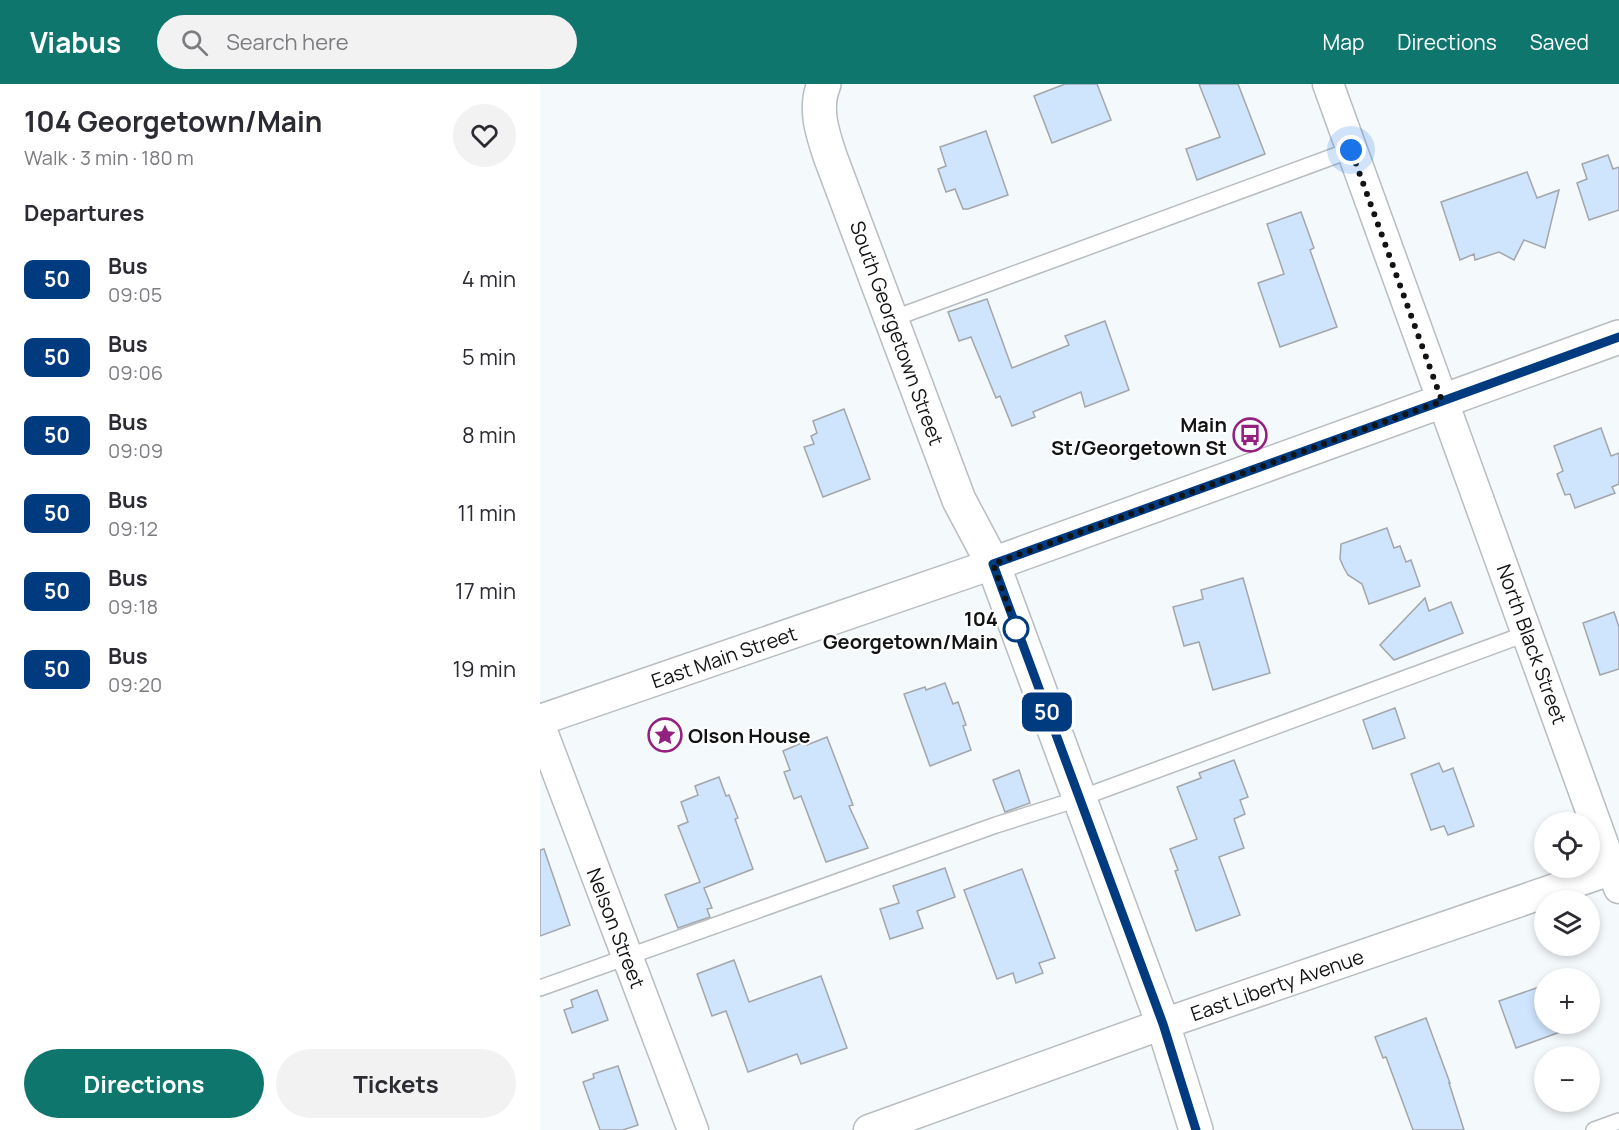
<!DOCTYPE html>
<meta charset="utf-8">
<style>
:root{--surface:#fff;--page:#f2f2f3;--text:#2b2b33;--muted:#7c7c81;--accent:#0f766e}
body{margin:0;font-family:Manrope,sans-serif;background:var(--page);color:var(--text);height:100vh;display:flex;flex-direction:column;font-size:22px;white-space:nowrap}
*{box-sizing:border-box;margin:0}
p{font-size:20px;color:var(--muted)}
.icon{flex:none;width:33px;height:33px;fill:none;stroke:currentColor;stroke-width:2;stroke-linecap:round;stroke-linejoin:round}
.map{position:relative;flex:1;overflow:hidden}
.side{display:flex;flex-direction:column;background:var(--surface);width:540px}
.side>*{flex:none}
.badge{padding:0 12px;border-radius:9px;font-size:21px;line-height:39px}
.controls{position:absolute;left:994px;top:728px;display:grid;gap:12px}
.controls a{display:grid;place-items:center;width:66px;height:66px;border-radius:50%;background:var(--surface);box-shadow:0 3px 9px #0003;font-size:30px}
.you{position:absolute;width:30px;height:30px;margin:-15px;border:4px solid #fff;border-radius:50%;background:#1a73e8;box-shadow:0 0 0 9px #1a73e833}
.map>.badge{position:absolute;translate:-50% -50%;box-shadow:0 0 0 3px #fff}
h2{padding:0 24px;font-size:22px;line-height:54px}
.round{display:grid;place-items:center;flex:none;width:63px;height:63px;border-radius:32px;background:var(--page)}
.head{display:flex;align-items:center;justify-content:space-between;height:102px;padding:0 24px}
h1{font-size:28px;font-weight:700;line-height:45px}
.action{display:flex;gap:12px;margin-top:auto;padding:12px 24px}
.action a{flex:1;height:69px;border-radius:36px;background:var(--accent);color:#fff;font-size:24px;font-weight:700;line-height:69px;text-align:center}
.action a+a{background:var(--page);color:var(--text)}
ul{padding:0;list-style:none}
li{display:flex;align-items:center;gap:18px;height:78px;padding:0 24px}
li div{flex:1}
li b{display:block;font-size:22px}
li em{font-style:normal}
li .badge{min-width:66px;font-weight:700;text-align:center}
header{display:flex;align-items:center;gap:36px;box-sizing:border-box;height:84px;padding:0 30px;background:var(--accent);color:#fff}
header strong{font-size:28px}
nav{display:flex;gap:33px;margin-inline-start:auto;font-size:21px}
.search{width:420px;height:54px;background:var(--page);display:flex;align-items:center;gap:15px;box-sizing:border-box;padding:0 21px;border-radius:33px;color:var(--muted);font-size:22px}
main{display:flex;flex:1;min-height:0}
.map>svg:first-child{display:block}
.building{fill:#cfe4fd;stroke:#a3a6aa;stroke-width:1.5}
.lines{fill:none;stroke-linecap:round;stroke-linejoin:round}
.service-casing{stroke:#b8bdc0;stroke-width:18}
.minor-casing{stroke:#b8bdc0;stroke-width:33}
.tertiary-casing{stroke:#b8bdc0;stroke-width:36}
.service{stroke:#fff;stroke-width:15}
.minor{stroke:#fff;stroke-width:30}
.tertiary{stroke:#fff;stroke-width:33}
.line-casing{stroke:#fff;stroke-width:14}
.line{stroke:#003b80;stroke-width:9}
.walk{stroke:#121314;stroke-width:6;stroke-dasharray:0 10.8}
.stop-dot{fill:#fff;stroke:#003b80;stroke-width:3}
.labels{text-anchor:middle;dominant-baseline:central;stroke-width:4.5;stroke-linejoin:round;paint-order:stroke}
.street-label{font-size:20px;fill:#121314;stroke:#fff}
.poi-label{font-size:20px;font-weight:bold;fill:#121314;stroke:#fff;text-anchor:end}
.stop-label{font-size:20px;font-weight:bold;fill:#121314;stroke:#fff;text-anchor:end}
</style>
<header>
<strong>Viabus</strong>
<div class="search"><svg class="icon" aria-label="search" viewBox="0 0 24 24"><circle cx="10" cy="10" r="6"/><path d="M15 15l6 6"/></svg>Search here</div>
<nav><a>Map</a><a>Directions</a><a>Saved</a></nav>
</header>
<main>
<section class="side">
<div class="head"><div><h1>104 Georgetown/Main</h1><p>Walk · 3 min · 180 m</p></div><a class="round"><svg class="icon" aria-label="heart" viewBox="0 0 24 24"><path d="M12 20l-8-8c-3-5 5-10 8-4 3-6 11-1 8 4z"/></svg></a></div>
<h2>Departures</h2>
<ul>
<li><span class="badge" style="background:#003b80;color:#fff">50</span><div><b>Bus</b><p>09:05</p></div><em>4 min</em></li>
<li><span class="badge" style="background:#003b80;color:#fff">50</span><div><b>Bus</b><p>09:06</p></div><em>5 min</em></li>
<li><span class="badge" style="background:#003b80;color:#fff">50</span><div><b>Bus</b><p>09:09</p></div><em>8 min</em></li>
<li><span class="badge" style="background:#003b80;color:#fff">50</span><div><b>Bus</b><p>09:12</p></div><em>11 min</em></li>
<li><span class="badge" style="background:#003b80;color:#fff">50</span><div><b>Bus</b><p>09:18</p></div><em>17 min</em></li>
<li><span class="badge" style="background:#003b80;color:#fff">50</span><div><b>Bus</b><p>09:20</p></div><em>19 min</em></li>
</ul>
<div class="action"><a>Directions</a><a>Tickets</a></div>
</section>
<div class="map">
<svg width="1079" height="1046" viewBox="0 0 1079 1046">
<rect width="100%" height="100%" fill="#f4f9fc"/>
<g class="building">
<polygon points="525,0 557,0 571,36 512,59 494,12"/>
<polygon points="659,0 698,0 725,70 657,96 646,65 680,53"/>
<polygon points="446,47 468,111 428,125 423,125 415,105 406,108 398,85 406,82 400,63"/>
<polygon points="1068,71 1073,85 1079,83 1079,126 1049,136 1037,99 1047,95 1042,80"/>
<polygon points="987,88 997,114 1019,106 1005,164 984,156 974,176 959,168 935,176 934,170 920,176 901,118"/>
<polygon points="761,128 774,164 770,166 797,243 740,263 718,199 744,190 727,140"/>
<polygon points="447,215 472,284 529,261 525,252 565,237 589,306 545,323 541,308 493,328 495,333 472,342 460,312 456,314 431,253 419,257 408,228"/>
<polygon points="304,325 330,395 283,413 264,363 274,360 271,352 277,349 273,337"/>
<polygon points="1061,344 1071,372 1079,369 1079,400 1072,403 1075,409 1035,424 1030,410 1025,411 1017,390 1023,387 1014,362"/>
<polygon points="847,444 854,464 860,462 866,478 871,476 880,502 829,520 822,500 808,491 804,484 800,475 801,460"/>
<polygon points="703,494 730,589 673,606 659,558 644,562 633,523 663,515 661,506"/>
<polygon points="885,514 889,527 911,518 923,549 854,576 840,561"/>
<polygon points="1074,528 1079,543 1079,585 1060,591 1043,539"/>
<polygon points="405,599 413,620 418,618 426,641 423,642 431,666 390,682 364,610 385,603 386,606"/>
<polygon points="855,624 865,654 833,665 823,636"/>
<polygon points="287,653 313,721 309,722 328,764 286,778 261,712 254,715 244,688 250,686 243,667 266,657 267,661"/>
<polygon points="694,676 708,713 700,716 705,730 694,735 704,764 679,773 700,831 656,847 635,787 638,786 630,765 657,755 637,703 661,694 659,689"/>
<polygon points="899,679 903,688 913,684 934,742 908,751 904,742 891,746 871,690"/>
<polygon points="479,686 490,719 465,728 453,696"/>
<polygon points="179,693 186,712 189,711 198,734 195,735 213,785 164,804 172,824 167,825 170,833 138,844 125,811 160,798 138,742 148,738 141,718 158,711 155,702"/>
<polygon points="4,765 30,841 0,852 0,766"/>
<polygon points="405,784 415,813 377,827 383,844 350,855 340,825 359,819 353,802"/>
<polygon points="482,785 515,874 499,879 503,889 476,899 473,889 457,895 424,806"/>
<polygon points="194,876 209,918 281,892 307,964 261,980 257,970 208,988 186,927 172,932 157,890"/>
<polygon points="1005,901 1005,939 1045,939 976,964 959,917"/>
<polygon points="57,906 68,936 32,949 24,926 33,923 31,916"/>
<polygon points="886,934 910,999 909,999 924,1046 873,1046 846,973 843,974 835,953"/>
<polygon points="78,982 98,1041 83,1046 60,1046 43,998 54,994 53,990"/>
</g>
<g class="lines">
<defs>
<g id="service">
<polyline points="352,235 811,66"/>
<polyline points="0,904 456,741 538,715 988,549"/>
<polyline points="1054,1046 1079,1037"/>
</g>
<g id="minor">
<polyline points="788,0 1079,804"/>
<polyline points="0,636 453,480"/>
<polyline points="0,642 153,1046"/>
<polyline points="329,1046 623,940 1079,783"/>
</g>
<g id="tertiary">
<path d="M284 0C274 24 282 48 290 72L419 416 453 480 623 940 656 1046"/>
<polyline points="453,480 1079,253"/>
</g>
</defs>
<use href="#service" class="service-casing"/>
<use href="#minor" class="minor-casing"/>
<use href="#tertiary" class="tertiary-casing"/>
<use href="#service" class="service"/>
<use href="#minor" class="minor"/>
<use href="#tertiary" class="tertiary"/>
</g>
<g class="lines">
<defs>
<polyline id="line" points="656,1046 623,940 453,480 1079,253"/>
</defs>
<use href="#line" class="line-casing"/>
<use href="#line" class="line"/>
<polyline class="walk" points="476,545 453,480 902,317 811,66"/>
</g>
<defs>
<symbol id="bus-ring" viewBox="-11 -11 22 22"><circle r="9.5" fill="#fff" stroke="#942180" stroke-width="1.5"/><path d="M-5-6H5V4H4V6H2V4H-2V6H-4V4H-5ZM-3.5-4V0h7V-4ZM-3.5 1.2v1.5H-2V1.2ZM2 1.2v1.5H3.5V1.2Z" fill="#942180"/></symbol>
<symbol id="sight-ring" viewBox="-11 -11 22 22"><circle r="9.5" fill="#fff" stroke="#942180" stroke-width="1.5"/><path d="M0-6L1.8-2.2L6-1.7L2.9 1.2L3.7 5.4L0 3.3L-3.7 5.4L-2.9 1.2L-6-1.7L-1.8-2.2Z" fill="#942180"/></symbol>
</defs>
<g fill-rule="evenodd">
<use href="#bus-ring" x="691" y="332" width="38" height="38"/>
<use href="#sight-ring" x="106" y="632" width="38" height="38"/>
</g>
<circle class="stop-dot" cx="476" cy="545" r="12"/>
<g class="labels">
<g class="street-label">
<text transform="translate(357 249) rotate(70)">South Georgetown Street</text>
<text transform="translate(992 560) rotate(70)">North Black Street</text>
<text transform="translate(184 573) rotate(-19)">East Main Street</text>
<text transform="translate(76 844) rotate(69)">Nelson Street</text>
<text transform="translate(737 901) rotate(-19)">East Liberty Avenue</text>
</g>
<g class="poi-label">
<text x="687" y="340">Main<tspan x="687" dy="23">St/Georgetown St</tspan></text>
<text x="148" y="651" text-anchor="start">Olson House</text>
</g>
<g class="stop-label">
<text x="458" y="534">104<tspan x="458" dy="23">Georgetown/Main</tspan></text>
</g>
</g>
</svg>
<div class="controls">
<a><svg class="icon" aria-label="locate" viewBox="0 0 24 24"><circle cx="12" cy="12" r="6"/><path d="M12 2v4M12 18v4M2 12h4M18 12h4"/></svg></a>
<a><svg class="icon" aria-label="layers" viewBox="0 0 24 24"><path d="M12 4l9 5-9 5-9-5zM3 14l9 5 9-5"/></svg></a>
<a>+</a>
<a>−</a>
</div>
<div class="you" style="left:811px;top:66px"></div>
<b class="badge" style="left:507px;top:628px;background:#003b80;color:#fff">50</b>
</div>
</main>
